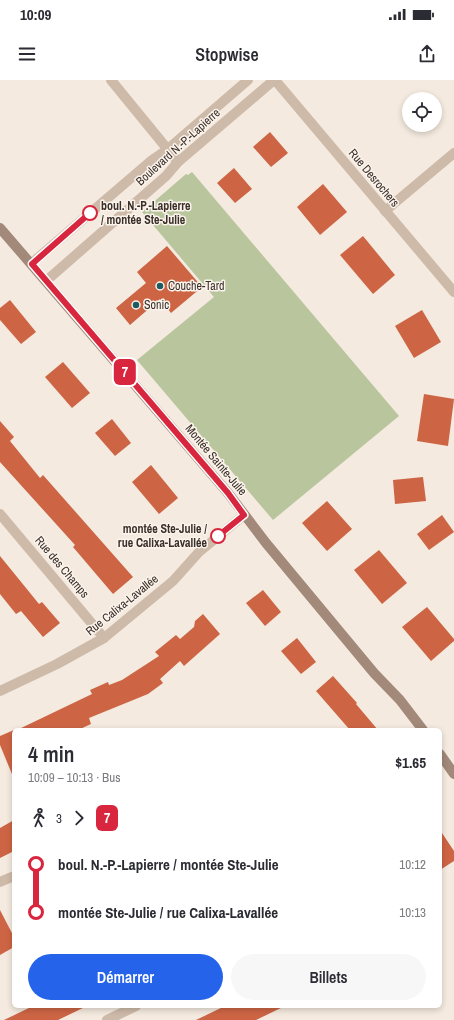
<!DOCTYPE html>
<html lang="fr">
<meta charset="utf-8">
<style>
:root{--surface:#fff;--page:#f7f7f7;--text:#2b2b33;--muted:#7c7c81;--accent:#2563eb}
body{margin:0;font-family:"Archivo Narrow",sans-serif;background:var(--page);color:var(--text);height:100vh;display:flex;flex-direction:column;font-size:15px;white-space:nowrap}
*{box-sizing:border-box;margin:0}
p{font-size:13px;color:var(--muted)}
.icon{flex:none;width:22px;height:22px;fill:none;stroke:currentColor;stroke-width:2;stroke-linecap:round;stroke-linejoin:round}
.map{position:relative;flex:1;overflow:hidden}
.side{position:absolute;left:12px;top:648px;width:430px;height:280px;display:flex;flex-direction:column;background:var(--surface);border-radius:6px;box-shadow:0 2px 6px #0003}
.side>*{flex:none}
.badge{padding:0 8px;border-radius:6px;font-size:14px;line-height:26px}
.buttons{position:absolute;left:402px;top:12px;display:grid;gap:8px}
.buttons a{display:grid;place-items:center;width:40px;height:40px;border-radius:50%;background:var(--surface);box-shadow:0 2px 6px #0003;font-size:20px}
.map>.badge{position:absolute;translate:-50% -50%;box-shadow:0 0 0 2px #fff}
.legs{display:flex;align-items:center;gap:6px;height:44px;padding:0 16px;font-size:13px}
.legs p{margin-inline-start:auto}
.overview{display:flex;align-items:center;justify-content:space-between;height:68px;padding:0 16px}
h1{font-size:22px;font-weight:600;line-height:30px}
.primary-button{display:flex;gap:8px;margin-top:auto;padding:8px 16px}
.primary-button a{flex:1;height:46px;border-radius:24px;background:var(--accent);color:#fff;font-size:16px;font-weight:600;line-height:46px;text-align:center}
.primary-button a+a{background:var(--page);color:var(--text)}
ul{padding:0 16px;list-style:none}
li{display:flex;align-items:center;gap:14px;height:48px;font-size:15px}
li i{display:grid;place-items:center;width:6px;height:100%;margin:0 5px;background:currentColor}
li i::after{content:'';width:10px;height:10px;margin:-5px;border:3px solid;border-radius:50%;background:var(--surface)}
li p{margin-inline-start:auto}
li:first-child i{background:linear-gradient(#0000 50%,currentColor 0)}
li:last-child i{background:linear-gradient(currentColor 50%,#0000 0)}
.status{display:flex;justify-content:space-between;align-items:center;height:28px;padding:0 20px;background:var(--surface);direction:ltr}
.status svg{height:11px;fill:currentColor}
header{display:flex;justify-content:space-between;align-items:center;height:52px;padding:0 16px;background:var(--surface);font-size:18px;font-weight:600}
.map>svg:first-child{display:block}
.green{fill:#b8c59d}
.building{fill:#cd6544}
.lines{fill:none;stroke-linecap:round;stroke-linejoin:round}
.minor{stroke:#cebaa9;stroke-width:10}
.tertiary{stroke:#cebaa9;stroke-width:10}
.secondary{stroke:#a2897a;stroke-width:10}
.line-1-casing{stroke:#fff;stroke-width:9}
.line-1{stroke:#d7263d;stroke-width:6}
.stop-1-dot{fill:#fff;stroke:#d7263d;stroke-width:2}
.poi-dot{fill:#1c5b5f;stroke:#fbf4ec;stroke-width:1.5}
.labels{text-anchor:middle;dominant-baseline:central;stroke-width:3;stroke-linejoin:round;paint-order:stroke}
.street-label{font-size:12px;fill:#3b2f29;stroke:#fbf4ec}
.stop-label{font-size:12px;font-weight:bold;fill:#3b2f29;stroke:#fbf4ec;text-anchor:start}
.poi-label{font-size:12px;fill:#3b2f29;stroke:#fbf4ec;text-anchor:start}
</style>
<div class="status"><b>10:09</b><svg viewBox="0 0 49 12"><path d="M0 12V9h3v3zM5 12V6h3v6zM10 12V3h3v9zM15 12V0h3v12zM26 1h20v11H26zM47 4h2v5h-2z"/></svg></div>
<header><svg class="icon" aria-label="menu" viewBox="0 0 24 24"><path d="M4 6h16M4 12h16M4 18h16"/></svg>Stopwise<svg class="icon" aria-label="share" viewBox="0 0 24 24"><path d="M12 15V3M7 8l5-5 5 5M5 13v7h14v-7"/></svg></header>
<div class="map">
<svg width="454" height="940" viewBox="0 0 454 940">
<rect width="100%" height="100%" fill="#f4eadf"/>
<polygon class="green" points="192,92 399,336 273,440 137,280 214,217 142,132 186,94 188,95"/>
<g class="building">
<polygon points="270,52 288,73 271,87 253,67"/>
<polygon points="234,88 252,109 235,123 217,103"/>
<polygon points="323,104 347,132 320,155 297,127"/>
<polygon points="363,156 395,195 373,214 340,175"/>
<polygon points="167,166 202,207 171,233 160,219 130,245 116,228 146,203 137,192"/>
<polygon points="10,220 36,252 21,264 0,240 0,228"/>
<polygon points="422,230 441,262 414,278 395,246"/>
<polygon points="63,282 90,313 72,328 45,297"/>
<polygon points="424,314 454,319 448,366 417,361"/>
<polygon points="112,339 131,363 115,376 95,353"/>
<polygon points="0,341 14,357 10,361 40,398 43,395 133,497 113,514 73,467 75,465 0,382"/>
<polygon points="151,385 178,418 159,434 132,402"/>
<polygon points="423,397 426,421 395,424 393,400"/>
<polygon points="327,421 352,449 327,471 302,443"/>
<polygon points="442,435 454,452 429,470 417,454"/>
<polygon points="379,470 407,503 382,524 354,490"/>
<polygon points="0,476 39,524 42,522 60,543 43,557 21,531 16,534 0,514"/>
<polygon points="263,510 281,532 265,546 246,523"/>
<polygon points="427,527 454,559 454,561 431,581 402,547"/>
<polygon points="203,534 220,554 184,586 180,581 160,599 163,603 148,614 89,638 91,644 78,650 17,650 92,614 90,610 108,602 109,605 122,600 159,576 155,572 176,555 180,559 194,547 195,541"/>
<polygon points="297,558 316,582 301,594 281,571"/>
<polygon points="333,596 357,623 356,624 378,650 350,650 316,611"/>
<polygon points="14,650 14,699 0,665 0,656"/>
<polygon points="14,740 14,771 0,778 0,748"/>
<polygon points="440,750 454,771 454,781 440,790"/>
<polygon points="0,830 14,857 14,867 0,875"/>
<polygon points="33,926 87,926 58,940 4,940"/>
<polygon points="225,926 285,926 256,940 196,940"/>
</g>
<g class="lines">
<g class="minor">
<polyline points="111,0 178,82"/>
<polyline points="275,0 454,212"/>
<polyline points="385,131 454,73"/>
<polyline points="0,434 104,558"/>
<polyline points="0,611 57,584 104,558 173,501 199,472 244,435"/>
<polyline points="0,802 14,796"/>
<polyline points="107,940 136,926"/>
</g>
<g class="tertiary">
<polyline points="32,183 152,80 168,69 248,0"/>
<polyline points="46,201 166,96 178,82 274,0"/>
</g>
<g class="secondary">
<polyline points="0,148 228,413 266,463 374,593 400,620 423,650"/>
<polyline points="440,674 454,694"/>
</g>
</g>
<g class="lines">
<defs>
<polyline id="line-1" points="90,133 32,184 228,413 244,435 218,456"/>
</defs>
<use href="#line-1" class="line-1-casing"/>
<use href="#line-1" class="line-1"/>
</g>
<g class="stop-1-dot">
<circle cx="90" cy="133" r="7"/>
<circle cx="218" cy="456" r="7"/>
</g>
<g class="poi-dot">
<circle cx="160" cy="206" r="4"/>
<circle cx="136" cy="225" r="4"/>
</g>
<g class="labels">
<g class="street-label">
<text transform="translate(178 67) rotate(-42)">Boulevard N.-P.-Lapierre</text>
<text transform="translate(374 98) rotate(50)">Rue Desrochers</text>
<text transform="translate(216 380) rotate(50)">Montée Sainte-Julie</text>
<text transform="translate(62 487) rotate(50)">Rue des Champs</text>
<text transform="translate(122 525) rotate(-39)">Rue Calixa-Lavallée</text>
</g>
<g class="stop-label">
<text x="101" y="126">boul. N.-P.-Lapierre<tspan x="101" dy="14">/ montée Ste-Julie</tspan></text>
<text x="207" y="449" text-anchor="end">montée Ste-Julie /<tspan x="207" dy="14">rue Calixa-Lavallée</tspan></text>
</g>
<g class="poi-label">
<text x="168" y="206">Couche-Tard</text>
<text x="144" y="225">Sonic</text>
</g>
</g>
</svg>
<div class="buttons">
<a><svg class="icon" aria-label="locate" viewBox="0 0 24 24"><circle cx="12" cy="12" r="6"/><path d="M12 2v4M12 18v4M2 12h4M18 12h4"/></svg></a>
</div>
<b class="badge" style="left:125px;top:292px;background:#d7263d;color:#fff">7</b>
<section class="side">
<div class="overview"><div><h1>4 min</h1><p>10:09 – 10:13 · Bus</p></div><b>$1.65</b></div>
<div class="legs"><svg class="icon" aria-label="walk" viewBox="0 0 24 24"><circle cx="13" cy="4" r="2"/><path d="M13 8l-2 6 4 7M11 14l-3 7M7 12l3-4h3l4 4"/></svg>3<svg class="icon" aria-label="forward" viewBox="0 0 24 24"><path d="M9 5l7 7-7 7"/></svg><b class="badge" style="background:#d7263d;color:#fff">7</b></div>
<ul>
<li><i style="color:#d7263d"></i><b>boul. N.-P.-Lapierre / montée Ste-Julie</b><p>10:12</p></li>
<li><i style="color:#d7263d"></i><b>montée Ste-Julie / rue Calixa-Lavallée</b><p>10:13</p></li>
</ul>
<div class="primary-button"><a>Démarrer</a><a>Billets</a></div>
</section>
</div>
